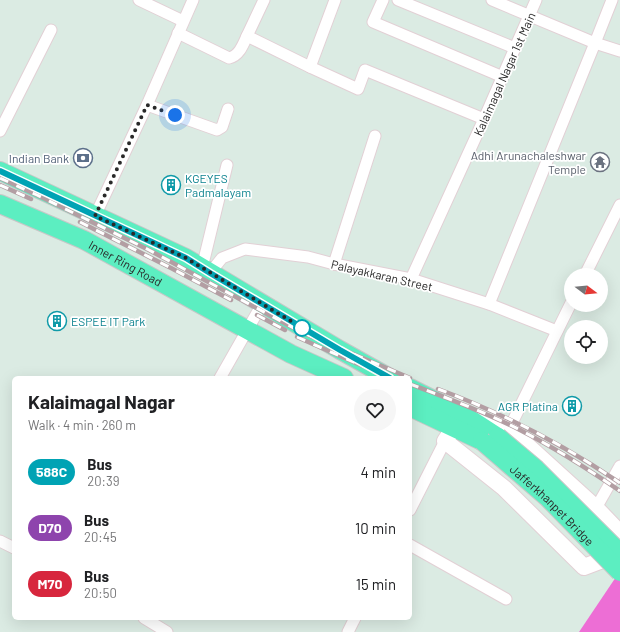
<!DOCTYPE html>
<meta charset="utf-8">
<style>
:root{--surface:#fff;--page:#f6f6f6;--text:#202124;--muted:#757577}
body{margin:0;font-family:Barlow,sans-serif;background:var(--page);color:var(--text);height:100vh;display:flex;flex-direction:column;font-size:15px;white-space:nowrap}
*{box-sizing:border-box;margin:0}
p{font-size:13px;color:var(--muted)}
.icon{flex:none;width:22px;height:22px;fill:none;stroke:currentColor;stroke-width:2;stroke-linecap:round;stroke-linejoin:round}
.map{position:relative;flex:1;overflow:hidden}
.panel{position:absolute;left:12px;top:376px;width:400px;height:244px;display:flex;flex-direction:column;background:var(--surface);border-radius:6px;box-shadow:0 4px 16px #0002}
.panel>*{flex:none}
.badge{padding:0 8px;border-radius:13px;font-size:14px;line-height:26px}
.needle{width:26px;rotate:106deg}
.tools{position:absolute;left:564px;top:268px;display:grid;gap:8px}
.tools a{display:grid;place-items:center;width:44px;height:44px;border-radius:50%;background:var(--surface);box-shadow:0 4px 16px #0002;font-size:20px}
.you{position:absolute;width:20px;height:20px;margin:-10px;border:3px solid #fff;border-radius:50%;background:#1a73e8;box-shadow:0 0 0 6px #1a73e833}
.map>.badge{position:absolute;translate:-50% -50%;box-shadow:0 0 0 2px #fff}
.round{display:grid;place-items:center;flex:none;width:42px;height:42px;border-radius:21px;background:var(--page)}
.summary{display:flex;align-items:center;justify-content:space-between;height:68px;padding:0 16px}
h1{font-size:19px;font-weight:700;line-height:30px}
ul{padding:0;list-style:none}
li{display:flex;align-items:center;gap:12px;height:56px;padding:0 16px}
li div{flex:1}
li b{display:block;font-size:15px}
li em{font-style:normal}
li .badge{min-width:44px;font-weight:700;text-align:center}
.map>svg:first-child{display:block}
.water{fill:#ed6ed5}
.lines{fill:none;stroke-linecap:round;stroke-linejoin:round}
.street-casing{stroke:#e2d0d5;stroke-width:13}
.secondary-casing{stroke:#e2d0d5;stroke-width:18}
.primary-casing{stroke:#c7c7c7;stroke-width:20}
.street{stroke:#fff;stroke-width:11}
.secondary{stroke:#fff;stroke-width:16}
.primary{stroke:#5ceec1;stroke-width:18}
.rail-casing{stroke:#b39ea3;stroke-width:4.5}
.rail{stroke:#fff;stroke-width:3;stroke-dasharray:9;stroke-linecap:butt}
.primary-bridge-casing{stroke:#c7c7c7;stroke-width:20;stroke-linecap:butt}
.primary-bridge{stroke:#5ceec1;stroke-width:18}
.line-casing{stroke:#fff;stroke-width:9}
.line{stroke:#00a3b4;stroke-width:6}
.walk{stroke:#292929;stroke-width:4;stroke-dasharray:0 7.2}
.stop-dot{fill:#fff;stroke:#00a3b4;stroke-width:2}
.labels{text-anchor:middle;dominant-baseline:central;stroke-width:3.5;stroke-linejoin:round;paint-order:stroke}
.street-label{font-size:12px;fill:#292929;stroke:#fff}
.worship-label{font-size:12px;fill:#5b616d;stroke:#fff;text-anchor:end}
.service-label{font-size:12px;fill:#4e5e75;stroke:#fff;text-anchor:end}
.culture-label{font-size:12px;fill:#0d838f;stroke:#fff;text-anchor:start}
</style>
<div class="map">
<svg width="620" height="632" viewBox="0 0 620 632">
<rect width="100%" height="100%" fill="#dbebe3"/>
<polygon class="water" points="620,571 620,632 579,632"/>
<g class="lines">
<defs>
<g id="street">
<polyline points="139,0 183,21"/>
<polyline points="383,0 373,22 503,77"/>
<polyline points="398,0 515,48"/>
<polyline points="492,0 595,43 620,51"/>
<path d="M178 33 229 58C239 56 243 45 247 36L310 67 358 89 365 70 484 119"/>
<polyline points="247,36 264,0"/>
<polyline points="310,67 335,0"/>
<polyline points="147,105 217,130 222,127 228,109"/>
<polyline points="0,131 51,30"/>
<polyline points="95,216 147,105 193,0"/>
<polyline points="334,264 375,136"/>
<polyline points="202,268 227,165"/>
<polyline points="210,273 222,258 245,249 308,257 334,264 411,279 489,304 557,331"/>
<polyline points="585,275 620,205"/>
<polyline points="411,279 484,119 536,0"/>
<polyline points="489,304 595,43 612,0"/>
<polyline points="220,378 262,304"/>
<polyline points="509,429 571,303"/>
<polyline points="596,508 620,466"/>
<polyline points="410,510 445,441"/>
<polyline points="0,541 14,548"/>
<polyline points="410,545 506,599"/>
<polyline points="144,618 167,632"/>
<polyline points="348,632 355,618"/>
</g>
<polyline id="secondary" points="454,427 445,441 504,488 584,567 605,559 619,532 596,508 509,429 477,419"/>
<g id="primary">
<polyline points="0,171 186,258 340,350 390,378"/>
<path id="s1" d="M0 204 84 240 291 354 344 378"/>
<polyline points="410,388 464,415 498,437"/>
<polyline points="410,407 482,441"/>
</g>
</defs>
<use href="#street" class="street-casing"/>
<use href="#secondary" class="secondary-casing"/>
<use href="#primary" class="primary-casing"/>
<use href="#street" class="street"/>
<use href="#secondary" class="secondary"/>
<use href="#primary" class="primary"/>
<defs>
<g id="rail">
<polyline points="0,178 37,195 149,250 301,332 410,378"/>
<polyline points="0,185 31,199"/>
<polyline points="80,222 171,268 231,300"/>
<polyline points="257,315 285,330"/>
<polyline points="297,337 358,364 384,374"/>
<path d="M410 384C447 398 485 412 520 430 555 448 588 469 620 491"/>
<path d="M438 389C505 414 561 443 620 483"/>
</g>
</defs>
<use href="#rail" class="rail-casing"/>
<use href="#rail" class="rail"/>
<defs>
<g id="primary-bridge">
<polyline points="498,437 536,469 620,553"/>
<path id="s2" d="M482 441 548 498 620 572"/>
</g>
</defs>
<use href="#primary-bridge" class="primary-bridge-casing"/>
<use href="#primary-bridge" class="primary-bridge"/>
</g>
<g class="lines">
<defs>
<polyline id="line" points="0,171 186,258 210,273 340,350 390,378"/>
</defs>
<use href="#line" class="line-casing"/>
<use href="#line" class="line"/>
<polyline class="walk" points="175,115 147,105 95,216 186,258 304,329 302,328"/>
</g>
<defs>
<symbol id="bank-ring" viewBox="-11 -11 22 22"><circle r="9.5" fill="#fff" stroke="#5c6f8a" stroke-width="1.5"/><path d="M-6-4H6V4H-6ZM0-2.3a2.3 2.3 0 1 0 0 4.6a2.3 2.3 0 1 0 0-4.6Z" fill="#5c6f8a"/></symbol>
<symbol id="temple-ring" viewBox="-11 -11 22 22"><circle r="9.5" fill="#fff" stroke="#6b7280" stroke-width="1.5"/><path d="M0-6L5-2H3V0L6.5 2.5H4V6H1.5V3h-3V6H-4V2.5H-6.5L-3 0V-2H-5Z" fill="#6b7280"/></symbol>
<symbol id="building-ring" viewBox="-11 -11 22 22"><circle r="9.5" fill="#fff" stroke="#0f9aa8" stroke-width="1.5"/><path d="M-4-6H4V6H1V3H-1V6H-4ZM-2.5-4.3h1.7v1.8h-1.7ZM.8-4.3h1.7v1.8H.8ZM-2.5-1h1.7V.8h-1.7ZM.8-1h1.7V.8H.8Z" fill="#0f9aa8"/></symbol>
</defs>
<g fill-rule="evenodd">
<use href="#bank-ring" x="72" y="147" width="22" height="22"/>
<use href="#temple-ring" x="589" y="151" width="22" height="22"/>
<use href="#building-ring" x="160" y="174" width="22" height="22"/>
<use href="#building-ring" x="46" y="310" width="22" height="22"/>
<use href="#building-ring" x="561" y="395" width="22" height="22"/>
</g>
<circle class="stop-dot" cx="302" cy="328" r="8"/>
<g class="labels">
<g class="street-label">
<text transform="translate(504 74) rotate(-66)">Kalaimagal Nagar 1st Main</text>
<text stroke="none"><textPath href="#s1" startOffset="139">Inner Ring Road</textPath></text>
<text transform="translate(382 275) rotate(13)">Palayakkaran Street</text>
<text stroke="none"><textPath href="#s2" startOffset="95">Jafferkhanpet Bridge</textPath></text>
</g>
<g class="worship-label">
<text x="586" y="155">Adhi Arunachaleshwar<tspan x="586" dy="14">Temple</tspan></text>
</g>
<g class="service-label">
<text x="69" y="158">Indian Bank</text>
</g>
<g class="culture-label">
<text x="185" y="178">KGEYES<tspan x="185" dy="14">Padmalayam</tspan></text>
<text x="71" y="321">ESPEE IT Park</text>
<text x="558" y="406" text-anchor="end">AGR Platina</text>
</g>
</g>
</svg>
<div class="tools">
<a><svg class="needle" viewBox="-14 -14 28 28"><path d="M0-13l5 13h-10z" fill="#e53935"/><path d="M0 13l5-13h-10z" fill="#757577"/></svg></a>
<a><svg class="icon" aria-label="locate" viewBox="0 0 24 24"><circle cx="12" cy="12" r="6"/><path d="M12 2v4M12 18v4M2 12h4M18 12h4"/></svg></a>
</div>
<div class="you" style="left:175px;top:115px"></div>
<section class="panel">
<div class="summary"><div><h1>Kalaimagal Nagar</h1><p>Walk · 4 min · 260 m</p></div><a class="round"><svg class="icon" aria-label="heart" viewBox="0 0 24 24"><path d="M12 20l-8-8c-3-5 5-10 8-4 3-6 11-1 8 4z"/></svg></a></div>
<ul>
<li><span class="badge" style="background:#00a3b4;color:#fff">588C</span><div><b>Bus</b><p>20:39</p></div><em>4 min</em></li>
<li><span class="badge" style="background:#8e44ad;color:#fff">D70</span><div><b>Bus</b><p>20:45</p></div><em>10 min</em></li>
<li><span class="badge" style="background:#d7263d;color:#fff">M70</span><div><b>Bus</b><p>20:50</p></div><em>15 min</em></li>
</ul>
</section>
</div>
